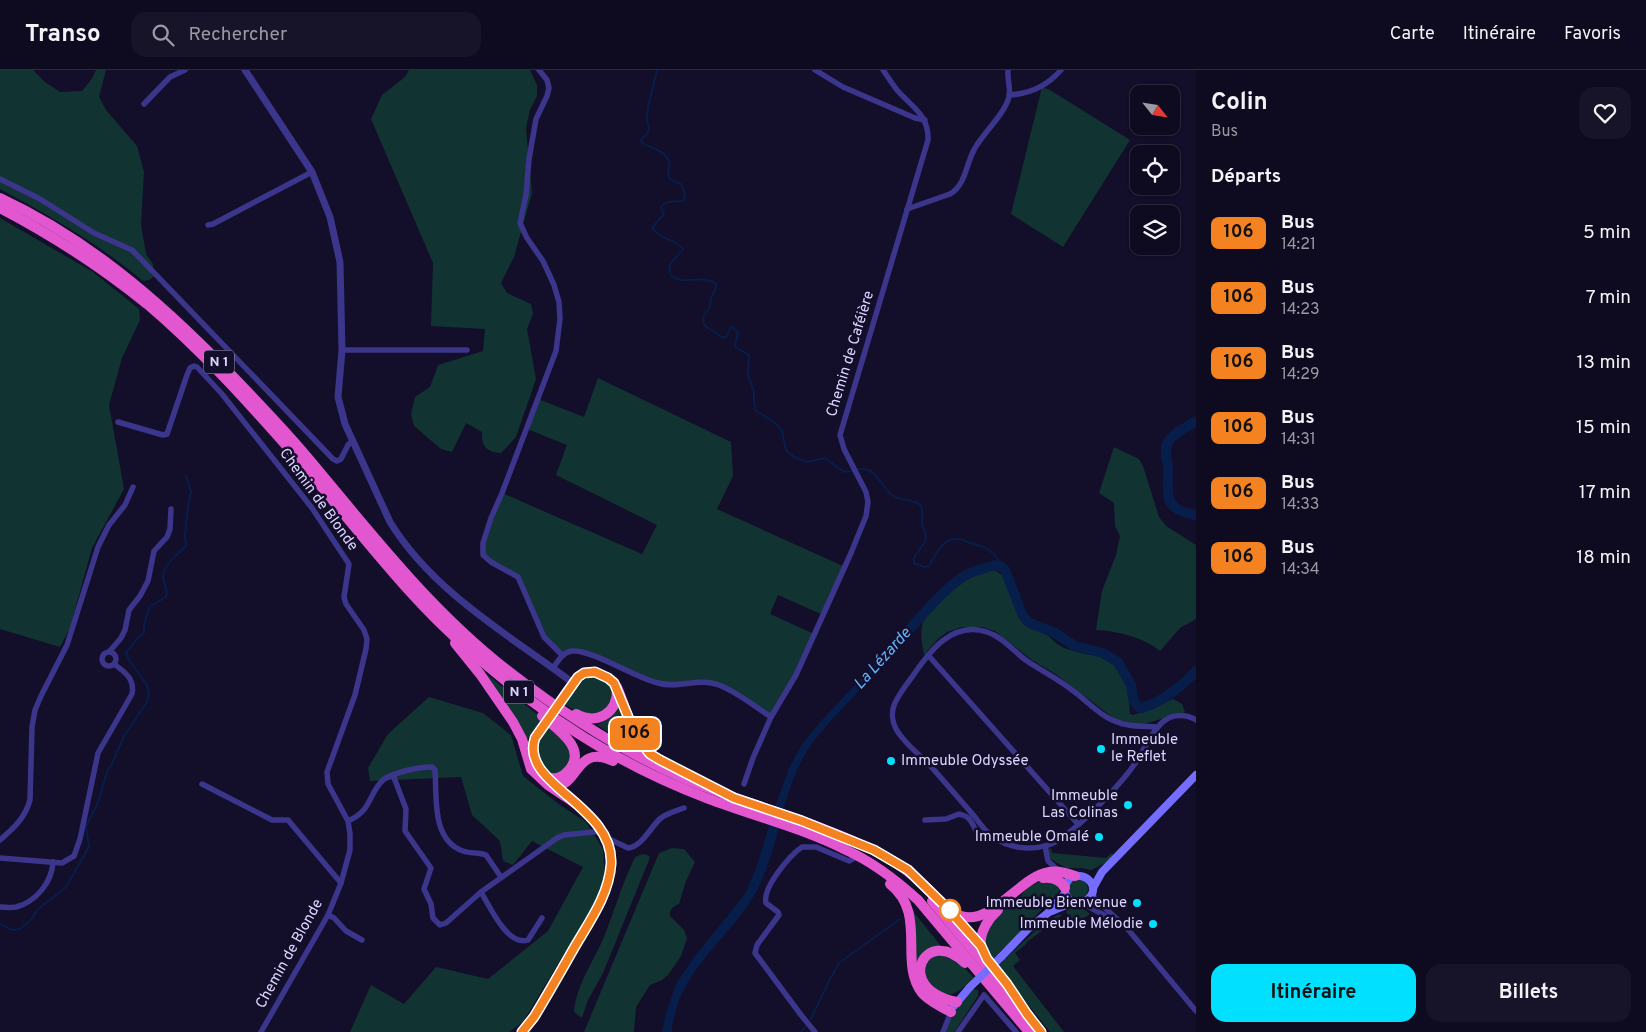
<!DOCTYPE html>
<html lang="fr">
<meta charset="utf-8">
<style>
:root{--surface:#0e0a1f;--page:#171328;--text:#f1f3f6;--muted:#9b9aa4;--line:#2e2b3d;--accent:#02e0ff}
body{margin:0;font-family:Overpass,sans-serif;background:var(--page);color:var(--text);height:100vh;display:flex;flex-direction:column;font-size:19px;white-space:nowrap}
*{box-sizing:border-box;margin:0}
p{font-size:16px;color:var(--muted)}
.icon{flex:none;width:28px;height:28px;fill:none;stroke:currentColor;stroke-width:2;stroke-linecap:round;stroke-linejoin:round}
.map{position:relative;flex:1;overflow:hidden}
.details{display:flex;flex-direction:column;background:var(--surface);width:450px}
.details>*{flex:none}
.badge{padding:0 10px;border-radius:8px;font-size:18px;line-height:32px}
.needle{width:32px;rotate:120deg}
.controls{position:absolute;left:1130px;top:15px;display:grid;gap:10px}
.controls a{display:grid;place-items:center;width:50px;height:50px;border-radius:10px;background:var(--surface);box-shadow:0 1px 4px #0004,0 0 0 1px var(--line);font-size:25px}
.map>.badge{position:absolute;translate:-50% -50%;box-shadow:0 0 0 2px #fff}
h2{padding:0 15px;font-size:19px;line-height:45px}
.round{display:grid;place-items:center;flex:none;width:52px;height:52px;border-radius:15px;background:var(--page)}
.head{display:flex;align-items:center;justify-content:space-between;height:85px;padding:0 15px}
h1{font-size:24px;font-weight:700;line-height:38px}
.cta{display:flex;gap:10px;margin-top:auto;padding:10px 15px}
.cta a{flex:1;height:58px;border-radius:15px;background:var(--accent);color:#111;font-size:20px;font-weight:700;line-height:58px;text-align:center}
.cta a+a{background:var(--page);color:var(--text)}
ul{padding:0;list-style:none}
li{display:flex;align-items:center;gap:15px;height:65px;padding:0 15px}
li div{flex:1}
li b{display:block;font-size:19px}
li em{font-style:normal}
li .badge{min-width:55px;font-weight:700;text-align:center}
header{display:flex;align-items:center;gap:30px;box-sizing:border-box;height:70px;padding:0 25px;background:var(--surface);border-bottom:1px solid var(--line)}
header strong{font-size:24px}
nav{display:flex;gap:28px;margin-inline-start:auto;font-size:18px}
.search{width:350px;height:45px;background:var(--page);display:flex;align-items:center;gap:12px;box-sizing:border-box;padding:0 18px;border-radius:15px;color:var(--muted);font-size:19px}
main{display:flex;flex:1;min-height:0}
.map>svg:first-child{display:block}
.green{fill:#113433}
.water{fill:#071e4a}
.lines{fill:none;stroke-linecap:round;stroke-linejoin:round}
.stream{stroke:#071e4a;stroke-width:2}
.river{stroke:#071e4a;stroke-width:10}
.minor{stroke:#3b368b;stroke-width:5.5}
.tertiary{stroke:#3b368b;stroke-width:7}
.secondary{stroke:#746dff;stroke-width:8}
.primary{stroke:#c65dff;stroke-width:9}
.trunk{stroke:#e257d0;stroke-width:10}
.secondary-bridge{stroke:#746dff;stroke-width:8}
.primary-bridge{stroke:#c65dff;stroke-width:9}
.line-casing{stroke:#fff;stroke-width:11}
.line{stroke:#f58220;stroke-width:8}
.poi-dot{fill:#02e0ff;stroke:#130e29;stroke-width:2}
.stop-dot{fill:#fff;stroke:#f58220;stroke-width:2.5}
.labels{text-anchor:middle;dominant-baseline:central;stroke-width:5;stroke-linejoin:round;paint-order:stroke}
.shield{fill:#130e29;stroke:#a09abf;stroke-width:1}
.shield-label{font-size:14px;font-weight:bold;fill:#dcd6ff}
.street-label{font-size:15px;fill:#dcd6ff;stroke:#130e29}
.poi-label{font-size:15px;fill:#dcd6ff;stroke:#130e29;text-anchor:end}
.water-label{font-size:16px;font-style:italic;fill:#64b4ff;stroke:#130e29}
</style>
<header>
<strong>Transo</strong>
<div class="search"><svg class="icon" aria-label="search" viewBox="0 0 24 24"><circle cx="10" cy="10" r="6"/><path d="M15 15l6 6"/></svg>Rechercher</div>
<nav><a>Carte</a><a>Itinéraire</a><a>Favoris</a></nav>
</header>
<main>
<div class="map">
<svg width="1196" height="962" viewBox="0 0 1196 962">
<rect width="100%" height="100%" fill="#130e29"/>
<g class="green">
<path d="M0 0H33L45 12 60 22 82 21 91 10 96 0H106L99 27 106 40 137 76 144 102 141 155 146 184 153 194V207L149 210 143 211C99 174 50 146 0 119Z"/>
<path d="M409 0H530L537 15V26L530 40 526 58 532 123 514 187 501 213 507 223 531 234 533 244 527 259 536 309 516 367 501 383C486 382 481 376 482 362L466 353 452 382 441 379 414 356 411 344 415 327 430 317 438 295 483 281 485 259 431 256 433 193 371 49 382 25 405 7Z"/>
<polygon points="1042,17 1050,20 1130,70 1063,177 1011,144"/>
<polygon points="0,148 93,202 139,239 140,250 122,288 109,335 124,419 92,478 70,558 60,577 0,559"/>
<polygon points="598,308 731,372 733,406 717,439 845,497 823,545 778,525 770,544 814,564 796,605 771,647 718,614 669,616 578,581 562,585 550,574 521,512 483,485 491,448 502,423 642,484 657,455 556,405 567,375 527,359 538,329 584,347"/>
<path d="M1114 377 1139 389 1143 396 1159 447 1166 456 1196 475V549L1180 558 1160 581C1143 567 1118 561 1096 560L1102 521 1116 485 1120 466 1115 456 1114 433 1099 423Z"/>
<path d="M990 500H994L1002 505 1024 555 1044 562 1057 574 1064 578 1084 584 1102 586 1113 591 1118 596 1128 614 1130 644 1133 645 1152 639 1173 629 1182 634 1185 642 1144 654H1136L1116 650 1057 605 1032 590 995 561 982 557H962L947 562 937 570 924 585C922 573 919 561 924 549 941 527 961 506 990 500Z"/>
<polygon points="479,598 543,649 526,671"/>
<path d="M597 607 607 613 614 620 611 633 603 643 582 645 564 634C574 620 578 607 597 607Z"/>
<polygon points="429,627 483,643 511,665 523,706 560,735 586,752 603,779 605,805 597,829 523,952 509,962 350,962 371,915 404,934 436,897 488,909 548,861 583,797 532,771 513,795 503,791 500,771 472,745 461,707 370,711 368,698 388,664"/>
<polygon points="620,633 633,671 639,680 638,681 597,655 608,649"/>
<path d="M549 656 566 673 572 688 565 702 553 705C530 689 535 676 549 656Z"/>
<path d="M672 778 684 779 695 792 686 811 679 834C674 836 669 839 670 846L684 860 687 868 681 886 668 905 662 910 650 915 636 937 634 962H584L659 783Z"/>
<polygon points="1051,778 1052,783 1106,788 1112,783 1113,785 1107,792 1091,800 1082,798 1066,798 1049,788 1048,779"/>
<path d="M643 784 650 786 649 790 603 903 588 930 582 948 574 942C576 915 594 891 604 867 615 839 622 814 635 787Z"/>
<circle cx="1078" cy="819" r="10"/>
<polygon points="1045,809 1049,809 1060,818 1059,822 991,891 985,878 986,861 1000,841 1019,830 1023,823 1027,818"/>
<polygon points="1070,838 1083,838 1090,844 1076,853 1066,842"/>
<polygon points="912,840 941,876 925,880 916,892"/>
<polygon points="1060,844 1061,846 1027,872 1025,875 1015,883 1020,890 1013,896 1064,962 1050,962 997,896 1046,851"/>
<path d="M935 884 957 890 974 908C949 931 943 932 923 903L924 896Z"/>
<path d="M974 919 978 920V926L954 962H946C952 945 960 931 974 919Z"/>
</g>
<path class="water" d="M913 556C894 580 875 603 855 625 838 644 819 661 806 683 780 726 780 778 756 822 733 864 690 892 676 940 674 947 672 954 672 962H662L666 943 676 914 694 887 745 824 756 798 776 734 789 698 802 674 822 650 881 587Z"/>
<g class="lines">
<g class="stream">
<path d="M657 0 648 37 647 49 649 59 647 64 642 68 641 72C649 78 659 78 666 86 677 99 656 106 681 114L685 123 684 131C675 132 667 129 661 137L664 144 652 158C659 169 675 169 683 179 678 188 665 192 671 205 684 217 703 203 716 214V218L711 228 710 237 703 247 704 255 723 268 727 266 730 258 732 257 738 262 735 276C738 282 746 280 749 286L748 305 754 322V331L756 341 773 351 782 361 786 380 794 387 807 392 825 388 844 402C851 402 857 398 864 399 876 400 883 418 892 425 900 432 914 428 920 435 925 441 921 448 922 454 923 458 925 461 926 465 927 477 912 482 914 493L924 497 929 496C935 486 943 467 959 469 963 469 967 472 970 473 984 476 991 479 999 491L998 494 996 495"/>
<path d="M0 854 12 860 20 859 32 849 37 840 66 817 86 782 89 777 86 756 98 733 107 702 112 694 123 668 147 632 149 623 147 615 129 590 126 583 137 569 144 563C142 553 148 547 149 537L166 527C169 519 163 514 163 506 164 494 178 484 186 476L185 465 188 436 191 422 186 406"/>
<polyline points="811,949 829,911 839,893 900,849"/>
<polyline points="801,962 805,957"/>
</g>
<g class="river">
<path d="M1196 351C1186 358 1174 362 1168 372 1163 380 1168 391 1168 399 1168 426 1163 440 1196 445"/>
<path d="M905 564C924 544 943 519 966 505 975 500 986 498 996 495L1000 496 1005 500 1023 546 1030 553 1055 563 1075 576 1103 583 1118 592 1131 615 1133 629 1137 636 1142 638C1164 631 1181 617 1196 601"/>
</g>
<g class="minor">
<polyline points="539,0 547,10 549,18 547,26 536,49 529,89 526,125 520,153 527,168 543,191 554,215 559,232 560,249 556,281 502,423 491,448 483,473 483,485 491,492 518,507 544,567 562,585"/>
<polyline points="815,0 843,17 915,48 925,50"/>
<path d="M1009 25C1031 24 1047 16 1061 0"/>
<polyline points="144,34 170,7 185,0"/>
<polyline points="0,109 40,129 94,163 132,180 137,185 333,389 337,391 341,389 348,375 353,370"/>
<path d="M907 139 950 124C966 115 966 93 975 78 984 62 1004 45 1009 27 1011 18 1007 9 1008 0"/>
<polyline points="208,155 213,154 312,102"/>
<polyline points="342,280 467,280"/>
<polyline points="118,352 163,365 167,364 187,305 190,298 194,296 197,297 222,324 312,438 349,494 344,527 346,534 364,560 367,569 366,579 355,625 327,702 328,714 348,751 350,764 350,780 341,813 328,845 261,962"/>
<polyline points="109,582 121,568 125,560 129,540 140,526 148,511 154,481 167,467 170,459 171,439"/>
<circle cx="109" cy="589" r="7"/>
<polyline points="928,585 1078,754"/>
<path d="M553 598C558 591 563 582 572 581 591 579 636 608 658 613 678 619 699 607 719 615 737 622 754 636 771 647"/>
<path d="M1157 657C1141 656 1127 657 1112 650 1098 644 1085 629 1072 620 1058 609 1042 601 1027 591 1014 582 1003 567 987 562 952 550 929 582 912 607 906 615 899 624 895 633 891 641 892 651 896 659 905 675 923 687 935 701 948 716 962 732 975 747 980 754 986 762 993 767 1009 778 1030 781 1048 775 1071 768 1122 713 1136 692 1144 680 1153 659 1164 651 1173 644 1186 644 1196 650"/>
<polyline points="393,705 406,739 405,761 431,798 424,819 431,834 433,848 440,855 446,853 481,822 557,768 564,765 603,761"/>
<polyline points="202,714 272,750 288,750 341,813"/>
<path d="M744 714 753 688 771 647 796 605 851 483 866 446 868 432 866 422 844 379 840 365 928 70C929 45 912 37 897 20 892 14 888 7 883 0"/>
<path d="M925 750 946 749 959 744C961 745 964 745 967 747 977 754 974 773 993 767"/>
<path d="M348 751C372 741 368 724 383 710 392 703 421 696 432 697L435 700C437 726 431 770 463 781 471 784 479 782 486 785L501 807"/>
<path d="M605 767 628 778C643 776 650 757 661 748 668 743 676 741 684 738"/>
<path d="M0 770C14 758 25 748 30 730L32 657 35 640 41 626 67 575 98 477 109 455 125 435 133 417"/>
<polyline points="1045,776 1048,791 1058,800"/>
<path d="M0 788 62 793 74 786 80 769 98 683 132 624C135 609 125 602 114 594"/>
<path d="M481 822C490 837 508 877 528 870L542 848"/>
<polyline points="1092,823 1096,830 1126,857 1196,941"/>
<polyline points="1082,833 1113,850"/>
<path d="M0 837C5 837 11 838 16 837 36 832 52 812 53 792"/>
<polyline points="328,845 334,848 346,861 362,870"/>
<path d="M815 962 801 945 755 883 757 875 779 845 778 842 766 833C762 818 790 785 802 777H816L849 791 856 787"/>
<polyline points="943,962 951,942"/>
<polyline points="958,962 984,925 1016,962"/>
</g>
<path class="tertiary" d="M245 0 312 102 330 147 340 192 342 280 338 327 345 354 390 452C433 522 509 565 573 613"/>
<g class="secondary">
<polyline points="1093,818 1102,802 1196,705"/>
<path d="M1049 842C1057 839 1065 835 1073 833 1078 832 1083 834 1088 829 1101 818 1087 801 1071 807 1062 816 1063 827 1074 833"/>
<polyline points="1001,887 1028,859 1049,842 1065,823"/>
<polyline points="954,936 970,917"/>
</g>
<g class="primary">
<path d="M566 622C570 617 574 611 579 606 591 596 609 606 617 617"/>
<path d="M540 661C527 681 532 694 548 709"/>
<path d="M522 962 535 947C547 926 559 905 571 884 588 854 620 811 608 775 602 755 587 744 573 730"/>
</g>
<g class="trunk">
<path d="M0 128C95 172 173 243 244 318 266 341 288 364 308 388 371 463 429 539 507 600 562 643 621 681 685 709 748 735 814 751 875 781 894 790 910 802 925 816 936 826 946 841 961 846 992 856 1019 807 1049 802 1058 800 1067 803 1075 806"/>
<path d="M0 138C52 165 101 197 147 234 199 278 246 330 291 381 332 428 370 478 412 524 447 563 488 598 530 630 584 671 645 705 709 729 754 746 803 758 846 780 873 792 896 810 918 830L1029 962"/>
<polyline points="455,573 480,604 513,652 522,669 531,699 548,715 578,735"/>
<path d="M617 617C629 645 634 677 663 692"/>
<path d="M576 644C597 655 617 644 617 620"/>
<path d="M542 646C557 659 589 679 568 701 562 708 556 709 547 708"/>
<path d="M557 716C579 713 577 674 613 691"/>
<path d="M1043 808C1052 807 1060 809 1065 818"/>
<path d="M890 814C928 844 898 892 922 923 929 931 941 937 951 942"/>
<polyline points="932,831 1041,962"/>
<path d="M988 891C986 887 982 880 981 876 979 862 989 848 998 840"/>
<path d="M957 932C892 919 925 854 965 893"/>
</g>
<polyline class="secondary-bridge" points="970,917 1001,887"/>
<polyline class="primary-bridge" points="540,661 566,622"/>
</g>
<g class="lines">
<defs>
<path id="line" d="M522 962 534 947C548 924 561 901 574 878 589 852 609 825 611 794 614 735 519 715 535 668L578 607 584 603 595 602 608 608 614 613 637 668 650 684 660 690 734 728 802 751 874 780 908 800 948 839 981 876 987 889 1007 914 1027 944 1041 962"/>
</defs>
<use href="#line" class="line-casing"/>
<use href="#line" class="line"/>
</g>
<g class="poi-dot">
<circle cx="1101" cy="679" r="5"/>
<circle cx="891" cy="691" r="5"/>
<circle cx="1128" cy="735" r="5"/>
<circle cx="1099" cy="767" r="5"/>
<circle cx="1137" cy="833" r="5"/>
<circle cx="1153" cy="854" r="5"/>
</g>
<circle class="stop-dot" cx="950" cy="840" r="10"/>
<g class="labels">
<g class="shield">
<rect x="204" y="280.5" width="30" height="23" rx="4"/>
<rect x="504" y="610.5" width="30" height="23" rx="4"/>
</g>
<g class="shield-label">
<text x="219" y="292">N 1</text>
<text x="519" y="622">N 1</text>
</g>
<g class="street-label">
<text transform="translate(851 284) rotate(-73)">Chemin de Caféière</text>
<text transform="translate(318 430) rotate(54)">Chemin de Blonde</text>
<text transform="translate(290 884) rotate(-61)">Chemin de Blonde</text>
</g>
<g class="poi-label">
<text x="1111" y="670" text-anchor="start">Immeuble<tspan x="1111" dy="17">le Reflet</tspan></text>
<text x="901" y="691" text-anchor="start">Immeuble Odyssée</text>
<text x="1118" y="726">Immeuble<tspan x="1118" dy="17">Las Colinas</tspan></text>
<text x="1089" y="767">Immeuble Omalé</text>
<text x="1127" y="833">Immeuble Bienvenue</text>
<text x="1143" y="854">Immeuble Mélodie</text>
</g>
<g class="water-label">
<text transform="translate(883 589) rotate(-48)">La Lézarde</text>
</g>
</g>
</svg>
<div class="controls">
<a><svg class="needle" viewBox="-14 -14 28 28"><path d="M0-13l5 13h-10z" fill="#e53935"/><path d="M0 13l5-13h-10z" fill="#9b9aa4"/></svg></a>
<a><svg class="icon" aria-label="locate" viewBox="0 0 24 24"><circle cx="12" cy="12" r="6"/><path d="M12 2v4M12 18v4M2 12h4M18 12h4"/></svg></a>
<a><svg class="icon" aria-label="layers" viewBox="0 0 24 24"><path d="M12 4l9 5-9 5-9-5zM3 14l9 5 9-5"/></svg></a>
</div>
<b class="badge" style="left:635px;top:664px;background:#f58220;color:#111">106</b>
</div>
<section class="details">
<div class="head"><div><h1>Colin</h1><p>Bus</p></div><a class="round"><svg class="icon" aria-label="heart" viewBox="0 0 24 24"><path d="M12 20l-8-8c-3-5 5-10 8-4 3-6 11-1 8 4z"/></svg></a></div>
<h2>Départs</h2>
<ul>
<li><span class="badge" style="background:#f58220;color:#111">106</span><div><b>Bus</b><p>14:21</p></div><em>5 min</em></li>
<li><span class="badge" style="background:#f58220;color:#111">106</span><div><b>Bus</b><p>14:23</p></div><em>7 min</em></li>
<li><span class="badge" style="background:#f58220;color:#111">106</span><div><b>Bus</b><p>14:29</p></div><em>13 min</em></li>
<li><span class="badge" style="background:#f58220;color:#111">106</span><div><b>Bus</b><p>14:31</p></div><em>15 min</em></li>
<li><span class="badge" style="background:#f58220;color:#111">106</span><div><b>Bus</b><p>14:33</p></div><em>17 min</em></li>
<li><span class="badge" style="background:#f58220;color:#111">106</span><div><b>Bus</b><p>14:34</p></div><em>18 min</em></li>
</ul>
<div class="cta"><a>Itinéraire</a><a>Billets</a></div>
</section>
</main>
